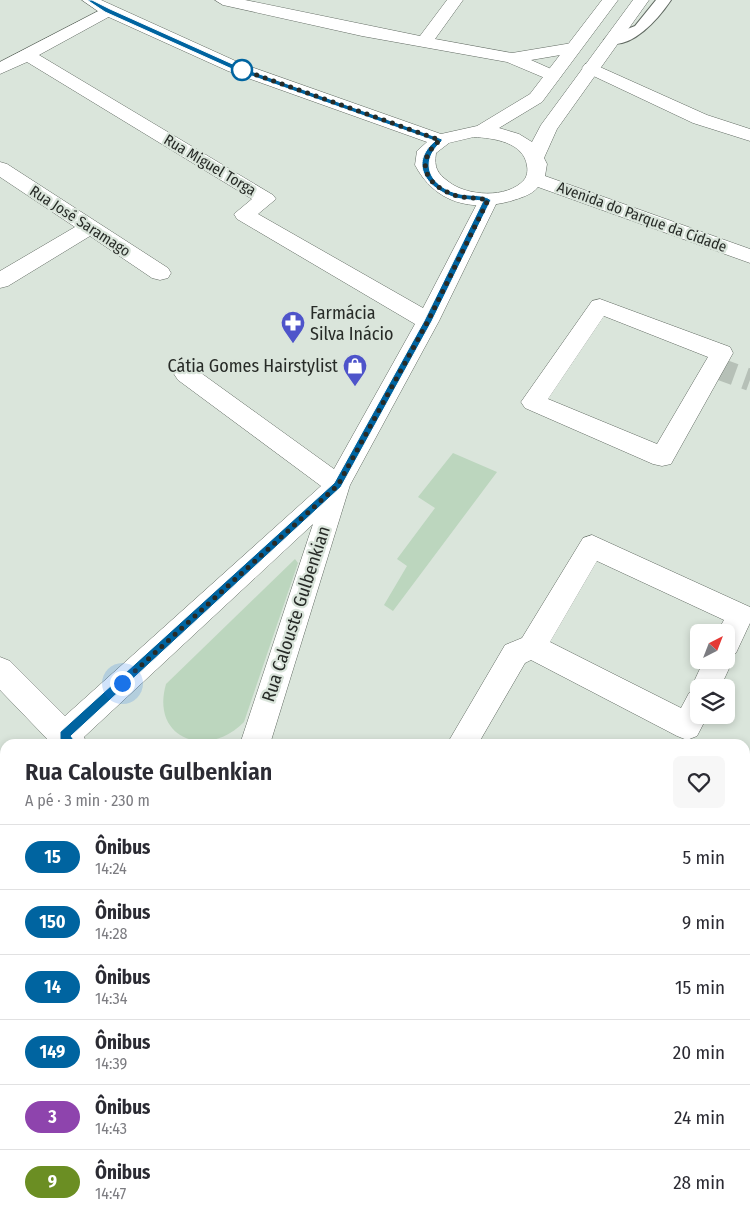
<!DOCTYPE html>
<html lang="pt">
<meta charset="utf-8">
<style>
:root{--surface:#fff;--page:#f7f7f7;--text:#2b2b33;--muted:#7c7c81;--line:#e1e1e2}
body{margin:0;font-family:"Fira Sans Condensed",sans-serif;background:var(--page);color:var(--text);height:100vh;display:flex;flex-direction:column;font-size:19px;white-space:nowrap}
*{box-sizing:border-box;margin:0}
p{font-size:16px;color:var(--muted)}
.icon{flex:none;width:28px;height:28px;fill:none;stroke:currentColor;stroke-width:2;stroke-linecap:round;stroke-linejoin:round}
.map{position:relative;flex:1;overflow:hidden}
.drawer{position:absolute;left:0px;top:739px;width:750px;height:486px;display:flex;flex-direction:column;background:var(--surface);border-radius:15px 15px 0 0;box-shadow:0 2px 8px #0003}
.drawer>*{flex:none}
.badge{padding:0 10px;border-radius:16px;font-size:18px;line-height:32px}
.needle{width:32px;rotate:42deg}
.controls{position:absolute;left:690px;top:624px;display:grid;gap:10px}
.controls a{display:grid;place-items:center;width:45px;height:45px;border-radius:8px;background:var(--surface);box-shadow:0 2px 8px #0003;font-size:25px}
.you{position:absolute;width:25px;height:25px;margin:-12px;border:4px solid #fff;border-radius:50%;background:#1a73e8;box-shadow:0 0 0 8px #1a73e833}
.map>.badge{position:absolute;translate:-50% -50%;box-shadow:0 0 0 2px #fff}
.round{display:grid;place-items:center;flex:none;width:52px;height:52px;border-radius:8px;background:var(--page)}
.headline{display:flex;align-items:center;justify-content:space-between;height:85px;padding:0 25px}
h1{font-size:24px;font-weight:600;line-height:38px}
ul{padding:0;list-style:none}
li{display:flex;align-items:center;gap:15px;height:65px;padding:0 25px;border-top:1px solid var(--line)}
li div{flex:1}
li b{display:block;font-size:19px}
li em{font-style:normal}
li .badge{min-width:55px;font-weight:700;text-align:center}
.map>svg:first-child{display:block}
.green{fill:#bcd6be}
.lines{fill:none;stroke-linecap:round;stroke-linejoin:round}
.minor-tunnel{stroke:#b6c0b7;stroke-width:22;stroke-dasharray:22 11;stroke-linecap:butt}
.service-casing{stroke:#616a62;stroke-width:2}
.minor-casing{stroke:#616a62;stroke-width:1}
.tertiary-casing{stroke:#616a62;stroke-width:1}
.service{fill:#fff;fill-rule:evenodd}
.minor{fill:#fff;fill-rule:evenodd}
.tertiary{fill:#fff;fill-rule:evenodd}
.line{fill:#0064a0;stroke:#fff}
.walk{stroke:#272b27;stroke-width:5;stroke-dasharray:0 9}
.stop-dot{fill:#fff;stroke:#0064a0;stroke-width:2.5}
.labels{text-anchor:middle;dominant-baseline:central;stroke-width:4.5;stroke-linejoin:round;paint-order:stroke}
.far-street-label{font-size:15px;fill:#272b27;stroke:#dae5db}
.poi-label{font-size:18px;fill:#272b27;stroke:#dae5db;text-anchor:start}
.street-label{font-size:18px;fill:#272b27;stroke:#dae5db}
</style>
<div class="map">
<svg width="750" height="1224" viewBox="0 0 750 1224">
<rect width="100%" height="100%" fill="#dae5db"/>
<g class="green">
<polygon points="453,453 497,472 393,611 384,605 407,566 397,559 435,508 418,497"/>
<path d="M295 559 298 563 244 722C208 759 150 740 166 684Z"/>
</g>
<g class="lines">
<polyline class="minor-tunnel" points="714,367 750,380"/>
<defs>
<path id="service" d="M656 0H671C659 18 632 50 607 43L604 40 607 37 635 26Z"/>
<g id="minor">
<polygon points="215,0 245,0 420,36 447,0 463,0 435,39 512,53 572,43 578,44 581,48 578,52 572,53 531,60 558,72 561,76 558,80 552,81 507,62 362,36 223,5"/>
<polygon points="108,6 114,8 116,11 114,14 39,55 273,195 276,199 258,214 423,308 481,196 488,194 495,196 498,200 439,321 350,485 270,744 240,744 313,524 84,737 87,744 52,744 0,690 0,657 10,661 65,716 321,486 178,380 174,374 178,368 186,366 194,368 334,469 415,324 237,219 234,214 252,199 27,62 0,74 0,62"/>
<polygon points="591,63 707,115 750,129 750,141 693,123 585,72 582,68 585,64"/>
<polygon points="0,162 7,164 168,268 171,273 168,278 160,280 152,278 90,236 8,286 0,288 0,271 75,227 0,177"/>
<path d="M600 299 730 347 733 353 671 464 662 466 653 464 525 408 521 402 592 301ZM604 316 708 357 657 444 548 399Z"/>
<path d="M592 535 750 607V623L736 653 731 655 733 660 720 688H699V715H708L697 736 687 740 677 736 531 660 525 663 478 744H447L505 645 522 638 583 538ZM597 561 724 620 717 632H726V660H704L691 688 692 691 689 693 681 708 550 642Z"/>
<polygon points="745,961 750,963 750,998 745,996"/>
<polygon points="466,1220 506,1220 507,1224 467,1224"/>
</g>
<path id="tertiary" d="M82 0H101L240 63 441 134 477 126 530 94 602 0H618L542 102 499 128 519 134 532 142 541 125 633 0H649L557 129 544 158 547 164 545 176 750 249V263L538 187C532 195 520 198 511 201 471 212 435 203 415 165L417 151 427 142 228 71 102 14ZM474 137C493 138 524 142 527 166 528 171 527 176 524 180 507 199 467 196 449 182 437 173 434 168 436 153L449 143Z"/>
</defs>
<use href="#service" class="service-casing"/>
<use href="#minor" class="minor-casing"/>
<use href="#tertiary" class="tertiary-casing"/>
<use href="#service" class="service"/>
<use href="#minor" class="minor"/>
<use href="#tertiary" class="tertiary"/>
</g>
<path class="line" d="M87 0H92L110 9 237 66 442 139V141C417 163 431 188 460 194 470 196 483 194 491 200L432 321 341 487 71 736 77 744 72 749 60 739V732L334 483 424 321 483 201C474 200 464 200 456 198 427 189 408 164 435 141L232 69 105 12Z"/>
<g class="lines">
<path class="walk" d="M122 683 338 485 428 321 488 200C478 198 466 198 457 196 426 186 413 163 440 140L234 67 242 70"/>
</g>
<defs>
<symbol id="pharmacy-pin" viewBox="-11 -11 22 30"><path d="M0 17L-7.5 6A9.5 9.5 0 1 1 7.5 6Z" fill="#4e54ca" stroke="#dae5db"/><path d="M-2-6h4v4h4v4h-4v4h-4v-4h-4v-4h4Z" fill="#fff"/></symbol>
<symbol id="shop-pin" viewBox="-11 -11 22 30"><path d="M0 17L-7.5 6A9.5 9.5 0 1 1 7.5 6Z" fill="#4e54ca" stroke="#dae5db"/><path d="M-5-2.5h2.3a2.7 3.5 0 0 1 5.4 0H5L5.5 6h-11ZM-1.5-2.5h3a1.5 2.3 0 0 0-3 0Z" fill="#fff"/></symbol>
</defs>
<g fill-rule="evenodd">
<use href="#pharmacy-pin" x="279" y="309" width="28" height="38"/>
<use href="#shop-pin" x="341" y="352" width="28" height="38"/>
</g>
<circle class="stop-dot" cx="242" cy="70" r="10"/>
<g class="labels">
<g class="far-street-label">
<text transform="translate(210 165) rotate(31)">Rua Miguel Torga</text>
<text transform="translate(642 217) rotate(20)">Avenida do Parque da Cidade</text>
<text transform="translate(80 221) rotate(33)">Rua José Saramago</text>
</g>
<g class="poi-label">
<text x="310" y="313">Farmácia<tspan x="310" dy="21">Silva Inácio</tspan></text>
<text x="338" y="366" text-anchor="end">Cátia Gomes Hairstylist</text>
</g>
<g class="street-label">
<text transform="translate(296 614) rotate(-72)">Rua Calouste Gulbenkian</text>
</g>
</g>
</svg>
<div class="controls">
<a><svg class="needle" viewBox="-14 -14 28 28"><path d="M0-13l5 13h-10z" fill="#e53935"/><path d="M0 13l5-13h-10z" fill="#7c7c81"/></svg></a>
<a><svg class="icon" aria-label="layers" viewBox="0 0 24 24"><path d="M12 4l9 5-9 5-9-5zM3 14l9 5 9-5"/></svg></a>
</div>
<div class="you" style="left:122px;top:683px"></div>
<section class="drawer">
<div class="headline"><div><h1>Rua Calouste Gulbenkian</h1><p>A pé · 3 min · 230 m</p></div><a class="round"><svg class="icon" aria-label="heart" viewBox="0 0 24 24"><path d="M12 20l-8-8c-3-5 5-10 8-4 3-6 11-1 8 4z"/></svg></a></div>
<ul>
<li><span class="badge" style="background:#0064a0;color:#fff">15</span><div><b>Ônibus</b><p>14:24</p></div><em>5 min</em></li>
<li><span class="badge" style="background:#0064a0;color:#fff">150</span><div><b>Ônibus</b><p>14:28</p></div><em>9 min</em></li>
<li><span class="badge" style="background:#0064a0;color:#fff">14</span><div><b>Ônibus</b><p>14:34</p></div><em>15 min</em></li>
<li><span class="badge" style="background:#0064a0;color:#fff">149</span><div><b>Ônibus</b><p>14:39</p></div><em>20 min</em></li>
<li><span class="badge" style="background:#8e44ad;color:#fff">3</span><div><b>Ônibus</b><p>14:43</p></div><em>24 min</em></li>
<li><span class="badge" style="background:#6b8e23;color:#fff">9</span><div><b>Ônibus</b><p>14:47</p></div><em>28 min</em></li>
</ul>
</section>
</div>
